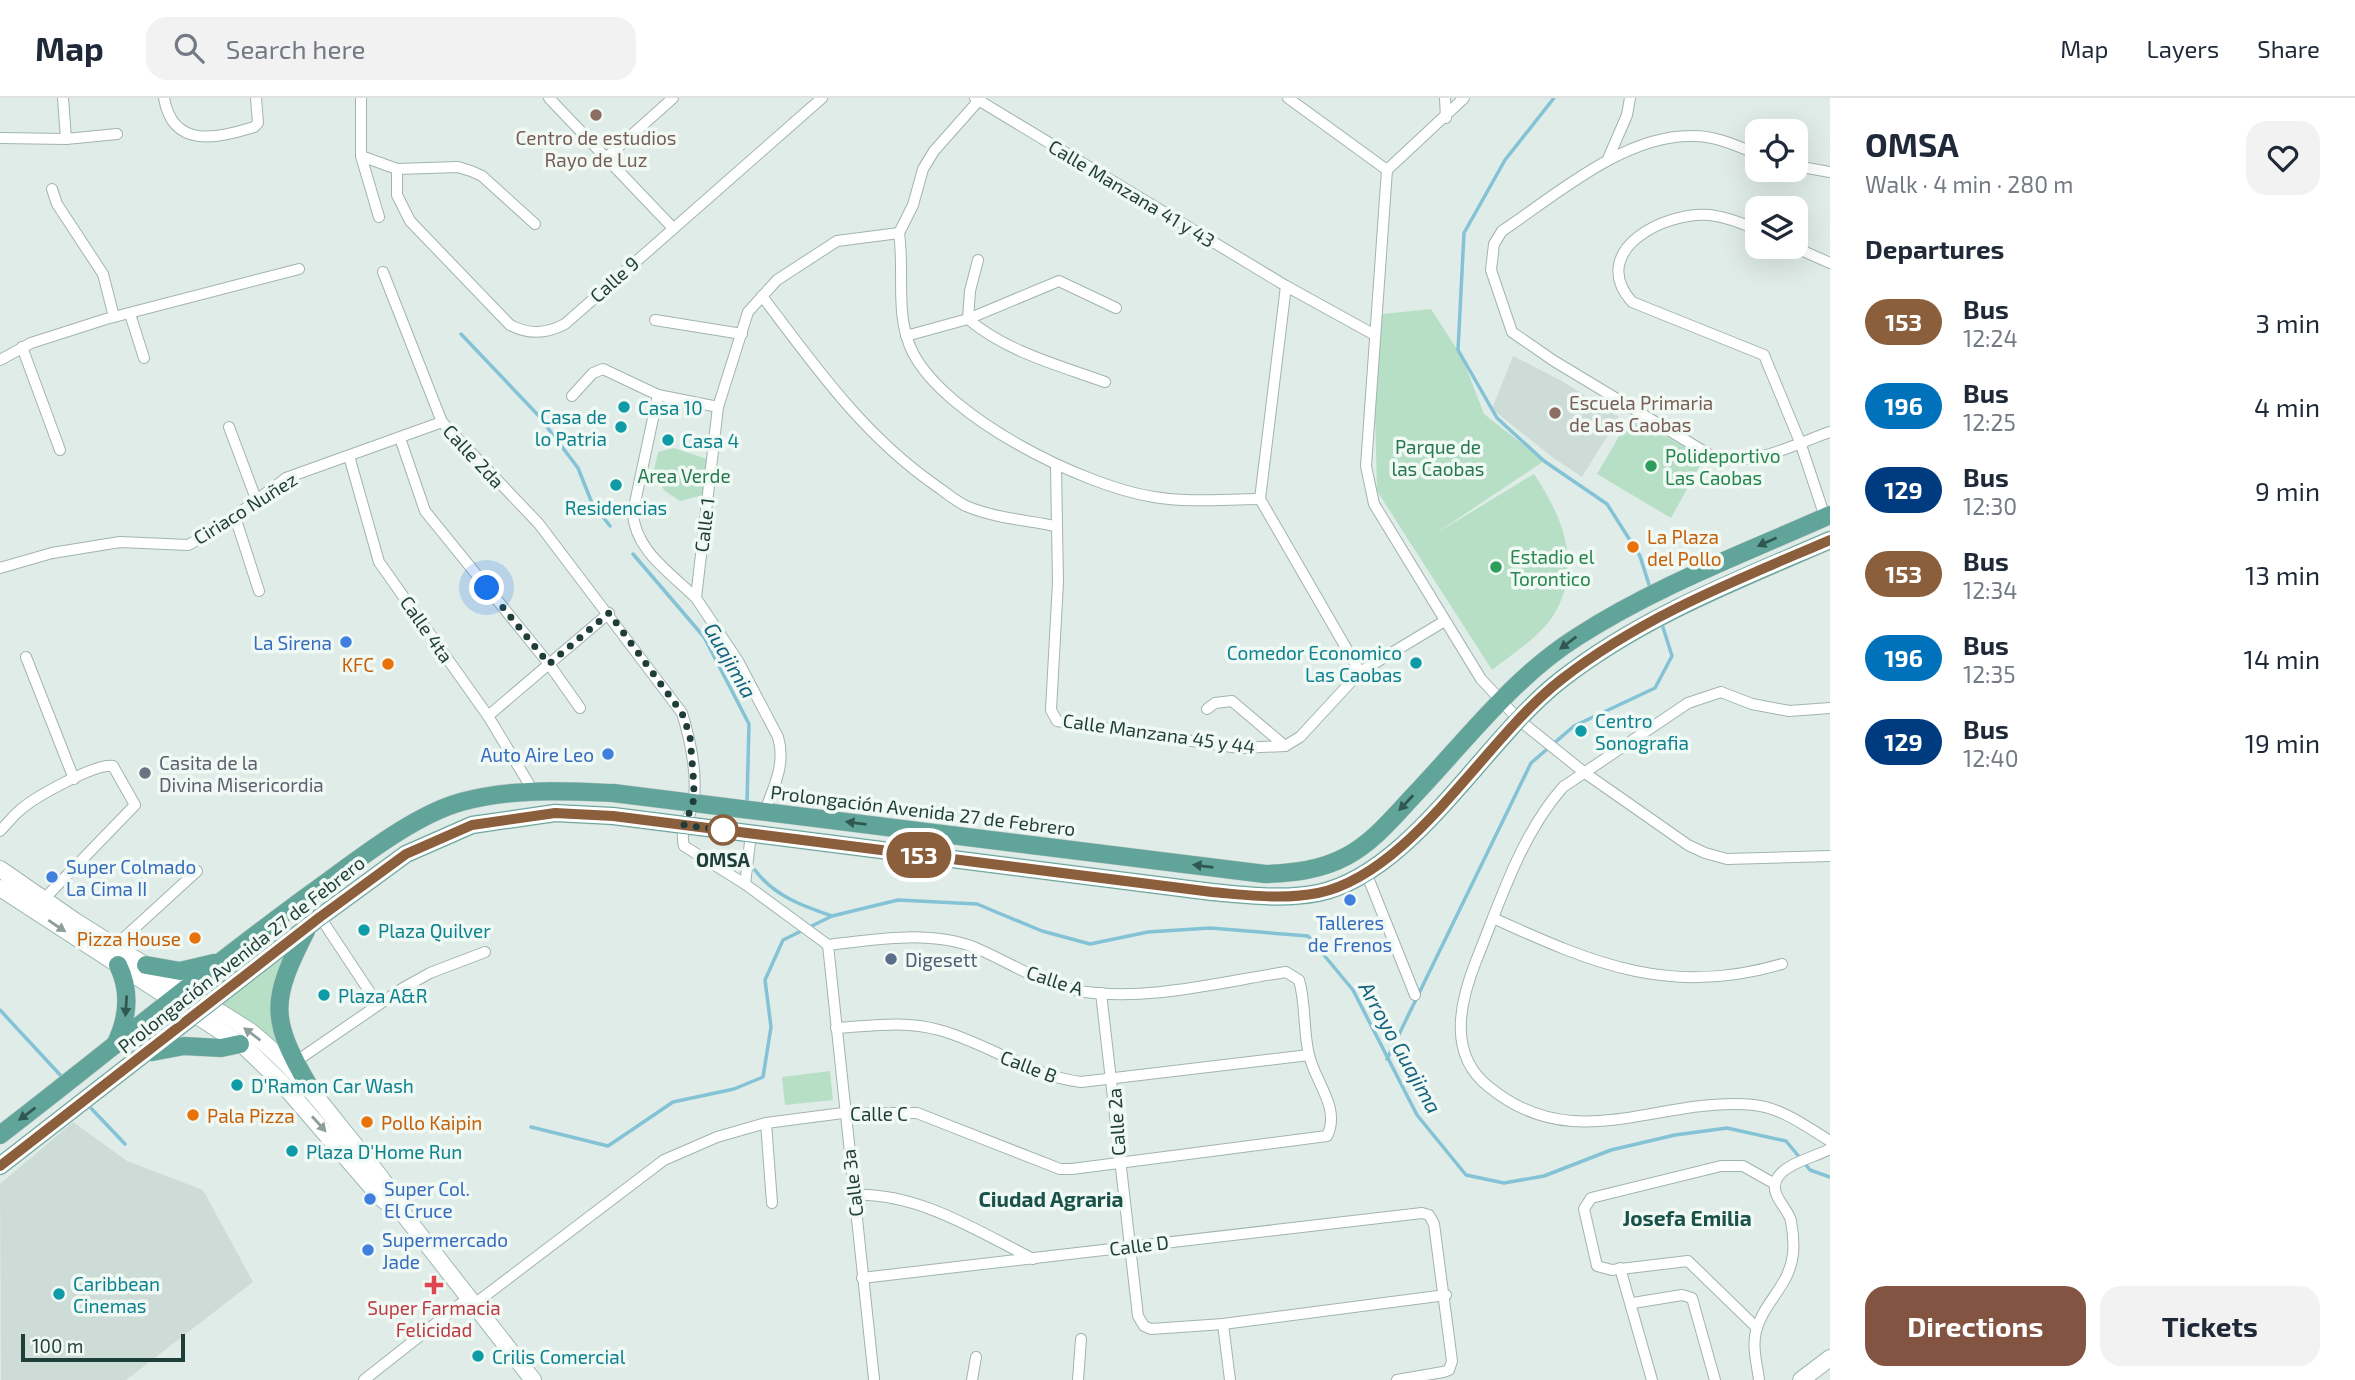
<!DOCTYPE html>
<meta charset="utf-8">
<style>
:root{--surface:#fff;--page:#f2f2f3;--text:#1f2937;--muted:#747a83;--line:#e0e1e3;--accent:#835441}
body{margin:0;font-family:"Exo 2",sans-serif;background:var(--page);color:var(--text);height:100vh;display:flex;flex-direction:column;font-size:26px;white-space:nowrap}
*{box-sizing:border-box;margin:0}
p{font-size:23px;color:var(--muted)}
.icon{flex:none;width:38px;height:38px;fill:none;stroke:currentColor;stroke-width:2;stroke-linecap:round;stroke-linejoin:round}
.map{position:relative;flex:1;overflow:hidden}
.drawer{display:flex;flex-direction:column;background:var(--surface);width:525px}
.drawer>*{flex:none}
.badge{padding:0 14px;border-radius:23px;font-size:24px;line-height:46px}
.tools{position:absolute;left:1745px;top:21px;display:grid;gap:14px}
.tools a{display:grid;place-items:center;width:63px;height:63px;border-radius:14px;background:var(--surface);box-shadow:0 7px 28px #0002;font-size:35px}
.scale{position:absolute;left:21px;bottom:18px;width:164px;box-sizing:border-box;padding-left:7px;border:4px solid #1f3e39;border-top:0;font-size:19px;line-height:24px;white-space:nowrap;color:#1f3e39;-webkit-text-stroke:5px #f1f9f5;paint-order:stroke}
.you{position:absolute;width:35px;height:35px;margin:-18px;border:5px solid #fff;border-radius:50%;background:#1a73e8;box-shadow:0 0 0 10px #1a73e833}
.map>.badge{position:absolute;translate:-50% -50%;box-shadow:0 0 0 4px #fff}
h2{padding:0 35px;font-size:26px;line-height:63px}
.round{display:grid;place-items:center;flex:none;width:74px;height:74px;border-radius:21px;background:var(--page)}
.head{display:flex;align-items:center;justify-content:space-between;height:119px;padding:0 35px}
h1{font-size:33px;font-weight:700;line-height:52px}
.action{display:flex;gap:14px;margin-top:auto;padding:14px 35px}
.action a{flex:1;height:80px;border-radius:21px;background:var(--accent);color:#fff;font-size:28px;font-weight:700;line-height:80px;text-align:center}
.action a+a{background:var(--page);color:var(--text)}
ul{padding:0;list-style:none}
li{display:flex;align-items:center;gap:21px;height:84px;padding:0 35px}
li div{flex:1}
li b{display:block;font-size:26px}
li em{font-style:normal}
li .badge{min-width:77px;font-weight:700;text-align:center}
header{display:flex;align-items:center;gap:42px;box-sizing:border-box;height:98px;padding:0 35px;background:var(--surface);border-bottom:2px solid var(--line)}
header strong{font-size:33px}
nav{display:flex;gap:38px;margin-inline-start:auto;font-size:24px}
.search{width:490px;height:63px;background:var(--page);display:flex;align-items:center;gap:18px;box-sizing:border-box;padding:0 24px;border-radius:21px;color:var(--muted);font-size:26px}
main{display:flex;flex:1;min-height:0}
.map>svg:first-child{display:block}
.built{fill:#cedcd7}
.green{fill:#b7dfc6}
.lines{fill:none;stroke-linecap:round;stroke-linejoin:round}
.stream{stroke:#84c2d6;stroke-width:3.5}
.street-casing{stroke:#a2b4b0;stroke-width:12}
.secondary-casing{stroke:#9eb9b2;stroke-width:18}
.primary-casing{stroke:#c0c9c8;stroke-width:19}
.street{stroke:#fff;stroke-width:10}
.secondary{stroke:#fff;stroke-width:16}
.primary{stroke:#61a59a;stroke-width:18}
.oneway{fill:#305851}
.oneway2{fill:#8f9e9c}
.line-casing{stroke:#fff;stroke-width:16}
.line{stroke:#8b5e3c;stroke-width:10}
.walk{stroke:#1f3e39;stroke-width:7;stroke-dasharray:0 12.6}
.education-dot{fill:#8d6e63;stroke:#f1f9f5;stroke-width:2.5}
.culture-dot{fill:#0f9aa8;stroke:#f1f9f5;stroke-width:2.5}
.leisure-dot{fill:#2e9e5b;stroke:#f1f9f5;stroke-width:2.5}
.food-dot{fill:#e8710a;stroke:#f1f9f5;stroke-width:2.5}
.shop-dot{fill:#3f7fe0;stroke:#f1f9f5;stroke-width:2.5}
.worship-dot{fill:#6b7280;stroke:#f1f9f5;stroke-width:2.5}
.stop-dot{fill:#fff;stroke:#8b5e3c;stroke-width:3.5}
.service-dot{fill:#5c6f8a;stroke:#f1f9f5;stroke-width:2.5}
.health-dot{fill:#e0444e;stroke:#f1f9f5;stroke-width:2.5}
.labels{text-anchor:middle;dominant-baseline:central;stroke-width:7;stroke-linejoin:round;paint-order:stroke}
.education-label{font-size:19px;fill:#785e54;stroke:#f1f9f5}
.street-label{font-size:19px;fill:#1f3e39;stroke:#f1f9f5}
.culture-label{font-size:19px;fill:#0d838f;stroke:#f1f9f5;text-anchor:start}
.park-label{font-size:19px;fill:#26784e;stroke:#f1f9f5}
.leisure-label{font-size:19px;fill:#27864d;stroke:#f1f9f5;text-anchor:start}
.food-label{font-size:19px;fill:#c56008;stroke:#f1f9f5;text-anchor:start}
.shop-label{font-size:19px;fill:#366cbe;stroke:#f1f9f5;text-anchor:start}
.worship-label{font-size:19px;fill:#5b616d;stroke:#f1f9f5;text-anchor:start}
.stop-label{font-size:19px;font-weight:bold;fill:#1f3e39;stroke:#f1f9f5}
.service-label{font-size:19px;fill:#4e5e75;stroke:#f1f9f5;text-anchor:start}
.health-label{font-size:19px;fill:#be3a42;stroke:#f1f9f5}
.water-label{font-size:21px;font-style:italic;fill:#15637f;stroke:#f1f9f5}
.neighbourhood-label{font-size:21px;font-weight:bold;fill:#1a5249;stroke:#f1f9f5}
</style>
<header>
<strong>Map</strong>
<div class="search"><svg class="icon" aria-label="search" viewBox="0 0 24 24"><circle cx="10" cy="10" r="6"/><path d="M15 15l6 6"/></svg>Search here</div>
<nav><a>Map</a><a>Layers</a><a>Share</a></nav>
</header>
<main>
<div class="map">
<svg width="1830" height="1282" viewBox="0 0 1830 1282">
<rect width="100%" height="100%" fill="#e0ece8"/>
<g class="built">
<polygon points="1513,258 1562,283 1619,319 1582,379 1552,359 1492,311"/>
<polygon points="73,1024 127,1063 203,1092 253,1184 126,1282 1,1282 0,1086"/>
</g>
<g class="green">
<path d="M1431 211 1462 259 1484 316 1544 363 1435 436 1534 376C1562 418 1582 465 1556 513 1543 537 1513 555 1492 572L1377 393 1373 236 1383 216Z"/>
<polygon points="1631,318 1704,360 1671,420 1597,376"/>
<polygon points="674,350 710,362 707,396 680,403 665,393 653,377 658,354"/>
<polygon points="295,846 284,952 221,905"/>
<polygon points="830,973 833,1002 785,1007 782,979"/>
</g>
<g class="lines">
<g class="stream">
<polyline points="1554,0 1505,62 1464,135 1458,252 1497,320 1544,363 1607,406 1640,458 1651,493"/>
<polyline points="461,236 538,317 578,370 592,405 610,428"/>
<polyline points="633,456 704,539 749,626 747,704"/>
<path d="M755 772C774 798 803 808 832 818"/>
<polyline points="0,912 63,980"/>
<polyline points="1387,961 1531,665 1574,628 1655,590 1672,558 1661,523"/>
<polyline points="87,1006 125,1046"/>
<polyline points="531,1029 608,1048 673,1004 734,991 763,979 771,929 765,882 783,842 832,818 898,802 977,806 1042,833 1090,846 1148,834 1210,830 1308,838 1353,892 1417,1017 1466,1077 1504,1085 1544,1078 1611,1052 1675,1037 1727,1030 1786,1043 1810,1072 1830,1079"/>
</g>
<defs>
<g id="street">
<polyline points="63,0 66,41"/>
<path d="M164 0C173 52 218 40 254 29L258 25 256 0"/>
<polyline points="361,0 361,58 379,119"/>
<polyline points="549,0 672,129"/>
<polyline points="975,0 1286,188 1373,236"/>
<polyline points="1288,0 1387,72"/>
<polyline points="1445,0 1446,20"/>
<polyline points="0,40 66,41 117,36"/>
<path d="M1757 56C1735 47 1714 37 1690 38 1623 38 1556 97 1502 133L1494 146 1491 172 1512 234 1554 263 1710 357C1749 372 1792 347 1830 334"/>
<polyline points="361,58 397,71 458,69 471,73 482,78 535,126"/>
<polyline points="607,59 673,0"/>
<polyline points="1608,61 1627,17 1630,0"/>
<polyline points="1796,68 1830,74"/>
<path d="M397 71V97L410 123 510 227C529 237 546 236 565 226L822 0"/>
<polyline points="1387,72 1366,368 1374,406 1481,581 1519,622 1585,675 1688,747 1705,755 1727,761 1830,758"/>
<polyline points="1387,72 1464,0"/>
<polyline points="52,91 57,106 103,176 114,219"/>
<path d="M1757 132C1742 125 1727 119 1710 117 1664 113 1587 153 1632 204L1764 257 1800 344 1825 419"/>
<path d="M899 135C905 176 894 217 913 255 947 320 1083 388 1154 399 1188 405 1226 401 1260 401"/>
<polyline points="899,135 913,107 923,71 934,53 981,0"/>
<polyline points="1794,149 1830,165"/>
<polyline points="978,162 970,193 968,221 1059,183 1116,210"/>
<path d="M383 174 442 324 539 426 682 615C690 641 697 673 694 701 692 718 679 730 684 748L745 786 828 847"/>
<path d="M762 198C814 267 863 337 935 387 945 394 955 403 966 408 994 420 1026 422 1055 428"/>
<polyline points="130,216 144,260"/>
<polyline points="655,222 742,236"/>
<path d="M906 238 968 221C1007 254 1058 267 1105 284"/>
<polyline points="22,249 60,352"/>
<polyline points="0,262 31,245 106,221 299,171"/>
<path d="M658 297 633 414C634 452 671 475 696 500"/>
<polyline points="572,298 593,275 603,271 658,297 718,309"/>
<polyline points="229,329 256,401"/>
<polyline points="400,340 425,413 549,566 580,610"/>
<polyline points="349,358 379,464 488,618 532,691"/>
<polyline points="1056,369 1058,484 1051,612 1057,623 1239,650 1285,648 1300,639 1360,574 1443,524"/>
<polyline points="1260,401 1286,188"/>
<polyline points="1260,401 1360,574"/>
<polyline points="235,419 259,493"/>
<polyline points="0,470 52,455 120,444 188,447 218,431 286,380 442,324"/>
<polyline points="26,559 74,681"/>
<path d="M1830 610 1789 613 1752 606 1721 594 1688 605 1563 689C1520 738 1500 804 1476 863 1459 906 1448 957 1489 989 1576 1060 1657 998 1754 1007 1782 1010 1807 1029 1830 1043"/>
<polyline points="1207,611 1215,605 1232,603 1285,648"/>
<polyline points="488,618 609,515"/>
<path d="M765 713C774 688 786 666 778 639L738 563 696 500 718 309 748 214 777 182 837 143 899 135"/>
<path d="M0 733C6 727 12 719 19 713 33 700 95 665 113 668L135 707 44 801"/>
<polyline points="1367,777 1415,897"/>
<polyline points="745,786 751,736"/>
<polyline points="320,819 377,905"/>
<path d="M1493 820C1594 866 1671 899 1782 866"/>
<polyline points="828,847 874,1281"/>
<polyline points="115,848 197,773"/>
<polyline points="1101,895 1138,1218 1144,1228 1151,1231 1223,1226 1446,1197"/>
<path d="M836 930C870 928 905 922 939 932 988 945 1030 978 1081 984L1309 957"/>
<polyline points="295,964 403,890 430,875 485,854"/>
<polyline points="766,1025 772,1105"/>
<path d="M853 1097C917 1094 978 1133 1033 1161"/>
<polyline points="1620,1170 1652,1282"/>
<polyline points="862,1180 1422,1115 1429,1117 1434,1126 1452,1263 1449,1272 1443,1274 1397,1282"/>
<polyline points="1633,1205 1682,1197 1692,1200 1715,1282"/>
<path d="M473 1207 664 1062 717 1039 766 1025 843 1015H917L1060 1071H1072L1327 1038C1341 1010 1315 984 1309 957 1303 932 1306 906 1299 882L1286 874C1220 884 1146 904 1079 893 1043 887 1009 864 976 850 931 832 875 841 828 847"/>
<polyline points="1223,1226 1230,1282"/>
<polyline points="1757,1230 1688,1163 1612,1172 1597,1168 1584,1111 1591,1100 1721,1068 1743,1068 1775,1086"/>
<polyline points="364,1282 468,1200"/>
<polyline points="972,1282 976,1259"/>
<polyline points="1078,1282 1081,1241"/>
<path d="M1759 1282C1757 1266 1752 1249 1756 1233 1763 1205 1790 1187 1793 1156 1794 1146 1793 1134 1791 1123 1788 1109 1767 1096 1778 1079 1787 1065 1815 1059 1830 1051"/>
</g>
<g id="secondary">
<path d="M0 771 75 823 250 933C287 963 313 994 342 1031 365 1060 388 1085 405 1118L533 1282"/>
<polyline points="0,790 245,949 281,984 381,1100 400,1115"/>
<polyline points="1801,1282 1830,1260"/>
</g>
<g id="primary">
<path d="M306 833C271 902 269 920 309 988"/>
<polyline points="146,867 180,873 214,865"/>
<path d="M115 947C128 921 131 894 118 867"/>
<polyline points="152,954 184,948 221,950 240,946"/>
<path d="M0 1037C107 955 210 868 320 789 359 761 414 717 461 704 512 690 561 693 613 695L1265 776C1294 775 1321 772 1347 758 1375 743 1395 717 1417 694 1467 641 1515 578 1577 539 1656 488 1745 455 1830 417"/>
<path d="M0 1068 320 819 406 756 472 727 555 715 613 718 1212 794C1247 797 1282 802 1318 795 1413 775 1485 640 1562 581 1643 518 1737 483 1830 442"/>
</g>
</defs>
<use href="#street" class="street-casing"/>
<use href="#secondary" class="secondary-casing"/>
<use href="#primary" class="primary-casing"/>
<use href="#street" class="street"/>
<use href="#secondary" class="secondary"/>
<use href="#primary" class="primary"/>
</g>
<defs><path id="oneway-solid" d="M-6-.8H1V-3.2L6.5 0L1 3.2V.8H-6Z" transform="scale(1.75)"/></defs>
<g class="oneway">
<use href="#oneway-solid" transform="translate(1767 444) rotate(156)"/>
<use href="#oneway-solid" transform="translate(1568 545) rotate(143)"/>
<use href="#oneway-solid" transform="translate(1406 705) rotate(133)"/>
<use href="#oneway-solid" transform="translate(856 725) rotate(-173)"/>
<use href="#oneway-solid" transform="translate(1203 768) rotate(-173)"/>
<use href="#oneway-solid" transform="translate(126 908) rotate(94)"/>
<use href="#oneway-solid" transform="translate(27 1016) rotate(143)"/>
</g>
<g class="oneway2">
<use href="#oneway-solid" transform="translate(57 828) rotate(34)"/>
<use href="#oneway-solid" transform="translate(252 936) rotate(-143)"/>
<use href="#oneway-solid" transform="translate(319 1026) rotate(48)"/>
</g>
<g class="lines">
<defs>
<path id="line" d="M0 1068 320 819 406 756 472 727 555 715 613 718 1212 794C1247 797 1282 802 1318 795 1413 775 1485 640 1562 581 1643 518 1737 482 1830 442"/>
</defs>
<use href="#line" class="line-casing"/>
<use href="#line" class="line"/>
<polyline class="walk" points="487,490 549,566 609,515 682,615 690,638 694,688 693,706 684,727 729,733 723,732"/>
</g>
<g class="education-dot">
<circle cx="596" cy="17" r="7"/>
<circle cx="1555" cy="315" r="7"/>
</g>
<g class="culture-dot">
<circle cx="624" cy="309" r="7"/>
<circle cx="621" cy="329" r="7"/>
<circle cx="668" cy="342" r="7"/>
<circle cx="616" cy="387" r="7"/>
<circle cx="1416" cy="565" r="7"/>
<circle cx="1581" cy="633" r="7"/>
<circle cx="364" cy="832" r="7"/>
<circle cx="324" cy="897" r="7"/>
<circle cx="237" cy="987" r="7"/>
<circle cx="292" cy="1053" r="7"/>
<circle cx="59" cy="1196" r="7"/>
<circle cx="478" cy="1258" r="7"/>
</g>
<g class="leisure-dot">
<circle cx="1651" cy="368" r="7"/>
<circle cx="1496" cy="469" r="7"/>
</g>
<g class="food-dot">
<circle cx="1633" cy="449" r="7"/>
<circle cx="388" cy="566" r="7"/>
<circle cx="195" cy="840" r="7"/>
<circle cx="193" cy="1017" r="7"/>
<circle cx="367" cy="1024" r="7"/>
</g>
<g class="shop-dot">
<circle cx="346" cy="544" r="7"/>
<circle cx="608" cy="656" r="7"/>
<circle cx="52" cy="779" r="7"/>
<circle cx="1350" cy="802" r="7"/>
<circle cx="370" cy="1101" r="7"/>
<circle cx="368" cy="1152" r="7"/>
</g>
<circle class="worship-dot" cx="145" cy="675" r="7"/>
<circle class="stop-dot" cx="723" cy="732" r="14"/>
<circle class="service-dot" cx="891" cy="861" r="7"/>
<path class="health-dot" d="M430.5 1176.5h7v7h7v7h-7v7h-7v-7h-7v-7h7z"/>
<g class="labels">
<g class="education-label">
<text x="596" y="39">Centro de estudios<tspan x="596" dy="22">Rayo de Luz</tspan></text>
<text x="1569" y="304" text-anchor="start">Escuela Primaria<tspan x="1569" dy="22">de Las Caobas</tspan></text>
</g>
<g class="street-label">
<text transform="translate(1132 95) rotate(31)">Calle Manzana 41 y 43</text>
<text transform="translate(614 181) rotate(-42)">Calle 9</text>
<text transform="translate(474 358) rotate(47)">Calle 2da</text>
<text transform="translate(245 410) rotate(-32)">Ciriaco Nuñez</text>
<text transform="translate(704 427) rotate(-83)">Calle 1</text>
<text transform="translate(427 531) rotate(55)">Calle 4ta</text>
<text transform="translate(1159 635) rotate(8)">Calle Manzana 45 y 44</text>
<text transform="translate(923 712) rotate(7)">Prolongación Avenida 27 de Febrero</text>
<text transform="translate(241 856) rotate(-38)">Prolongación Avenida 27 de Febrero</text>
<text transform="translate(1055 882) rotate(18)">Calle A</text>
<text transform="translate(1029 968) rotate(21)">Calle B</text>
<text x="879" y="1015">Calle C</text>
<text transform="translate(1116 1024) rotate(-94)">Calle 2a</text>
<text transform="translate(852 1085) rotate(-97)">Calle 3a</text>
<text transform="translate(1139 1147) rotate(-7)">Calle D</text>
</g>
<g class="culture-label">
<text x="638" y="309">Casa 10</text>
<text x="607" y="318" text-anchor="end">Casa de<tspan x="607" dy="22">lo Patria</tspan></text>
<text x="682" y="342">Casa 4</text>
<text x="616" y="409" text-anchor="middle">Residencias</text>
<text x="1402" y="554" text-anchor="end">Comedor Economico<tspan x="1402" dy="22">Las Caobas</tspan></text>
<text x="1595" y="622">Centro<tspan x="1595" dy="22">Sonografia</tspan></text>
<text x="378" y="832">Plaza Quilver</text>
<text x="338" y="897">Plaza A&amp;R</text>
<text x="251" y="987">D'Ramon Car Wash</text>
<text x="306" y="1053">Plaza D'Home Run</text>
<text x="73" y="1185">Caribbean<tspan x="73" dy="22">Cinemas</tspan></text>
<text x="492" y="1258">Crilis Comercial</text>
</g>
<g class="park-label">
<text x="1438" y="348">Parque de<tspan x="1438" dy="22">las Caobas</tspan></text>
<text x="684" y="377">Area Verde</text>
</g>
<g class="leisure-label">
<text x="1665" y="357">Polideportivo<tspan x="1665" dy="22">Las Caobas</tspan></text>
<text x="1510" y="458">Estadio el<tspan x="1510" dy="22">Torontico</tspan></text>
</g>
<g class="food-label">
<text x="1647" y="438">La Plaza<tspan x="1647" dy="22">del Pollo</tspan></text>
<text x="374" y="566" text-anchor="end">KFC</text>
<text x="181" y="840" text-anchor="end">Pizza House</text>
<text x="207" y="1017">Pala Pizza</text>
<text x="381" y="1024">Pollo Kaipin</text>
</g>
<g class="shop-label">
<text x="332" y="544" text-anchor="end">La Sirena</text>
<text x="594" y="656" text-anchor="end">Auto Aire Leo</text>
<text x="66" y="768">Super Colmado<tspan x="66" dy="22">La Cima II</tspan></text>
<text x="1350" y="824" text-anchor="middle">Talleres<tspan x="1350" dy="22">de Frenos</tspan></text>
<text x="384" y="1090">Super Col.<tspan x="384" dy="22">El Cruce</tspan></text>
<text x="382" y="1141">Supermercado<tspan x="382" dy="22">Jade</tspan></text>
</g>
<g class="worship-label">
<text x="159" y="664">Casita de la<tspan x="159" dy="22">Divina Misericordia</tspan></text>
</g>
<g class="stop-label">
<text x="723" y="761">OMSA</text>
</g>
<g class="service-label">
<text x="905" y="861">Digesett</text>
</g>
<g class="health-label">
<text x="434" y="1209">Super Farmacia<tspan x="434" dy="22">Felicidad</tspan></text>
</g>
<g class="water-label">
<text transform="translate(731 562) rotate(60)">Guajimia</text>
<text transform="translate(1401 949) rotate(61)">Arroyo Guajima</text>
</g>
<g class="neighbourhood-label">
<text x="1051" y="1100">Ciudad Agraria</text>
<text x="1687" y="1119">Josefa Emilia</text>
</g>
</g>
</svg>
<div class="tools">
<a><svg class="icon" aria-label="locate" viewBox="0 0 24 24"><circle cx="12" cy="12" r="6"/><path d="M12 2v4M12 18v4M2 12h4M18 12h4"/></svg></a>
<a><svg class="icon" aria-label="layers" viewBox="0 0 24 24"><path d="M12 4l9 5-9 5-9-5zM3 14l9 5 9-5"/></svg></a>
</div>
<div class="scale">100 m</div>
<div class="you" style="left:487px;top:490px"></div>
<b class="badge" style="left:919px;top:757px;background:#8b5e3c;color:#fff">153</b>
</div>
<section class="drawer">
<div class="head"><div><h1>OMSA</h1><p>Walk · 4 min · 280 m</p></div><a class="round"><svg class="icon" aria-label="heart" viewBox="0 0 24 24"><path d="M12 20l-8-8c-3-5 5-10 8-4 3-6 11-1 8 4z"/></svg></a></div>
<h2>Departures</h2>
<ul>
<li><span class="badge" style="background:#8b5e3c;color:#fff">153</span><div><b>Bus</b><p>12:24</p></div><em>3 min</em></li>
<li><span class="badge" style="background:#0072bc;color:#fff">196</span><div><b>Bus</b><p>12:25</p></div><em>4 min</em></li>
<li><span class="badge" style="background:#003b80;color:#fff">129</span><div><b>Bus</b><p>12:30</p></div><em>9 min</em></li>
<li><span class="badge" style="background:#8b5e3c;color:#fff">153</span><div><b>Bus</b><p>12:34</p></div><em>13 min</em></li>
<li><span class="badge" style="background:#0072bc;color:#fff">196</span><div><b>Bus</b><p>12:35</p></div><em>14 min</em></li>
<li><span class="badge" style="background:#003b80;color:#fff">129</span><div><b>Bus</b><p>12:40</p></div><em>19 min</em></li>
</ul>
<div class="action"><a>Directions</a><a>Tickets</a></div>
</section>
</main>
